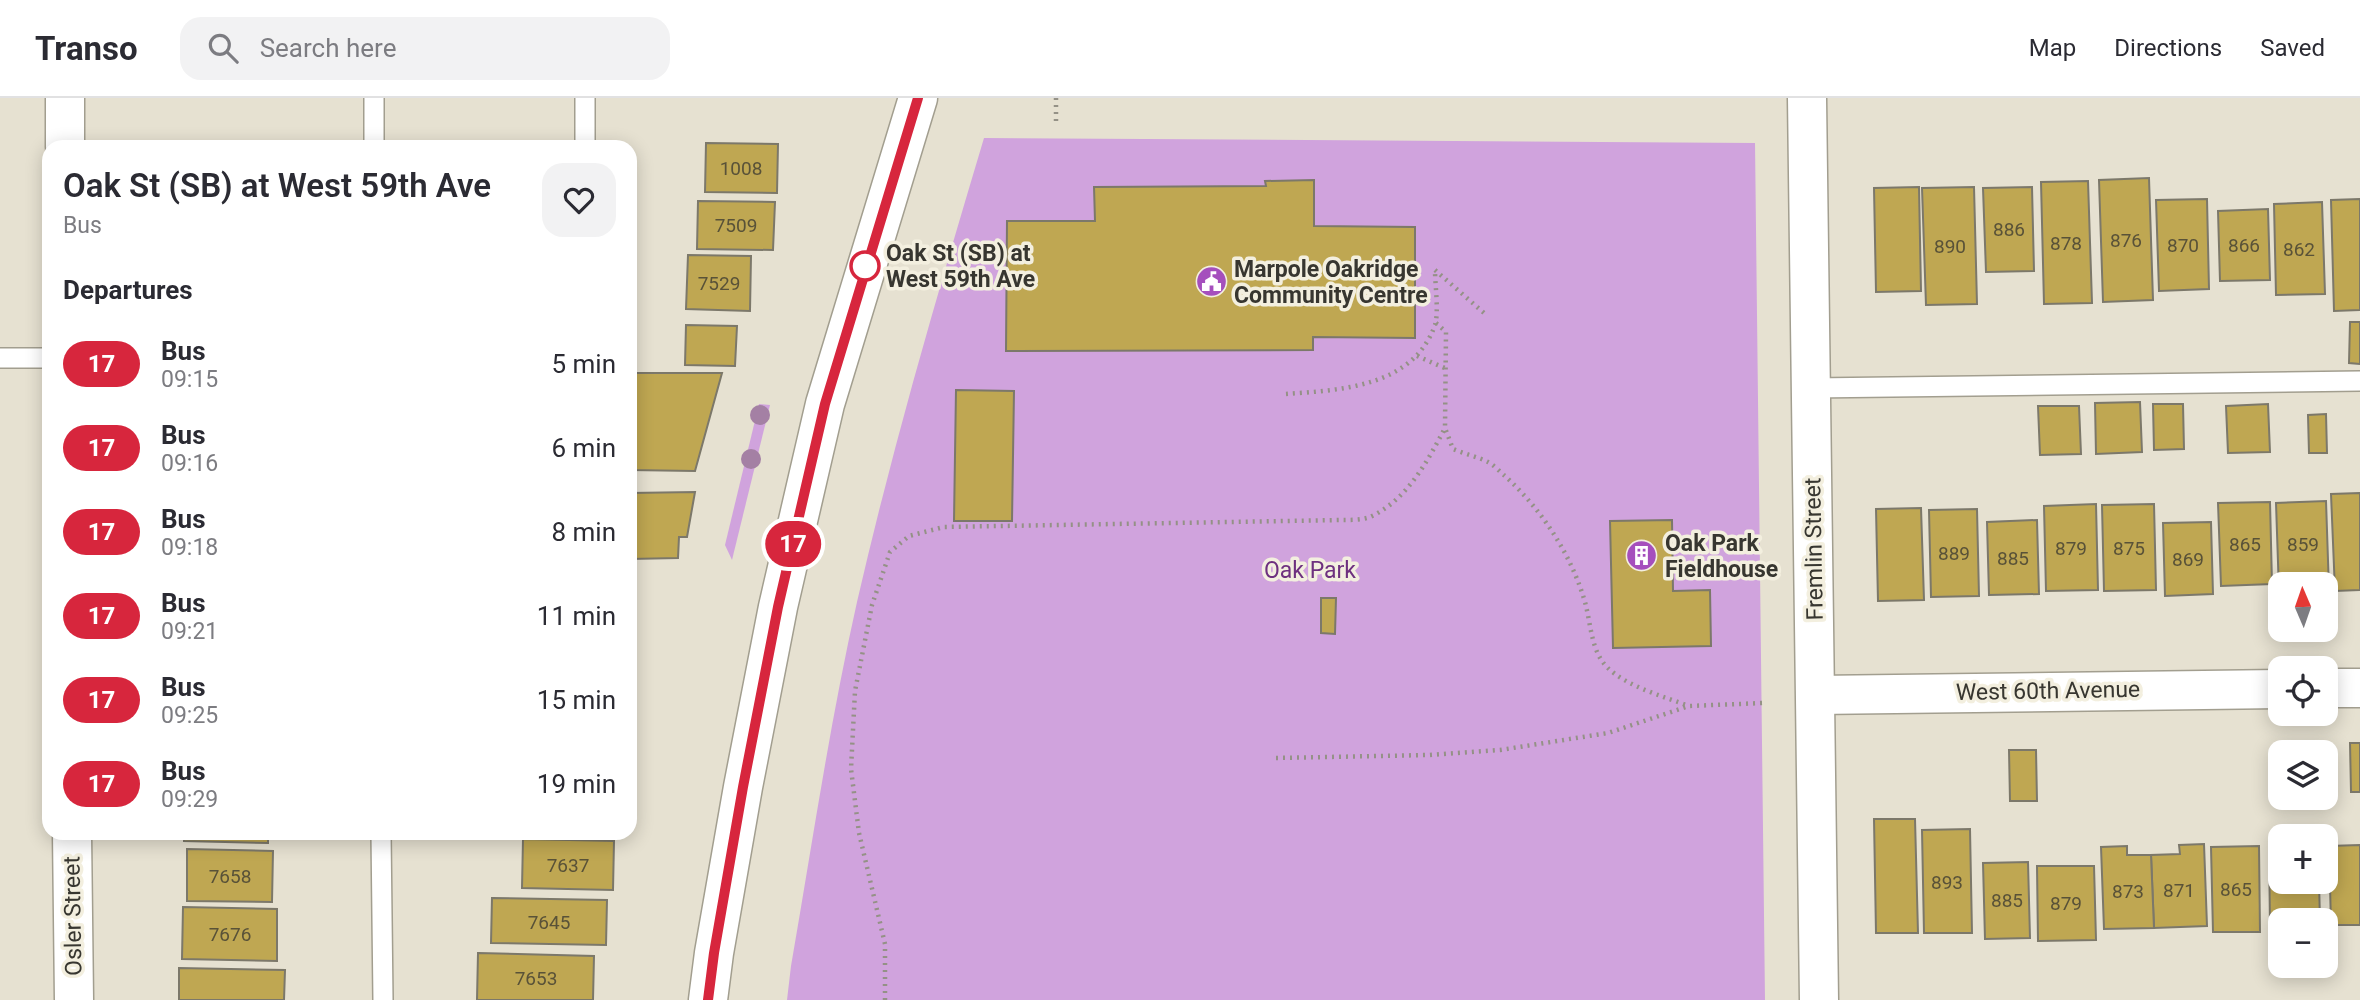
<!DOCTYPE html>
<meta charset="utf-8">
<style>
:root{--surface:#fff;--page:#f2f2f3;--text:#2b2b33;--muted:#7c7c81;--line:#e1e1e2}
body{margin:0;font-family:Roboto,sans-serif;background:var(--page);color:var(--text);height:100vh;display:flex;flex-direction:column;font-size:26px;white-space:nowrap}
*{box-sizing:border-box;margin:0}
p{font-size:23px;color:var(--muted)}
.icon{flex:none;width:38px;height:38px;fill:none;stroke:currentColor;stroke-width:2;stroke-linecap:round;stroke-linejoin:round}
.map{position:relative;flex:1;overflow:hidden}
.details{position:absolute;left:42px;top:42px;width:595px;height:700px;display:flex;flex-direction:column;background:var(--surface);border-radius:21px;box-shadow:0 4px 18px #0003}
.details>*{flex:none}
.badge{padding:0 14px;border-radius:23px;font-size:24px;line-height:46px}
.needle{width:46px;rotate:358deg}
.tools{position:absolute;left:2268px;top:474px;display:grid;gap:14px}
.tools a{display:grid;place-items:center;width:70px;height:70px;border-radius:14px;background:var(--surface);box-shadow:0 4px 18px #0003;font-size:35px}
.map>.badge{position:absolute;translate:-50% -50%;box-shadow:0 0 0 4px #fff}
h2{padding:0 21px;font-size:26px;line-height:63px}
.round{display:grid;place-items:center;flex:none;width:74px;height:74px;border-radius:21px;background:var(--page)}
.summary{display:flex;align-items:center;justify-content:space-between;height:119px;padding:0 21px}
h1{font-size:33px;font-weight:600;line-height:52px}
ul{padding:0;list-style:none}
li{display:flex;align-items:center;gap:21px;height:84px;padding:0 21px}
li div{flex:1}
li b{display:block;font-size:26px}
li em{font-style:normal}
li .badge{min-width:77px;font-weight:700;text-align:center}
header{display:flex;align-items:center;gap:42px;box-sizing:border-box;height:98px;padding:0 35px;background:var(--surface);border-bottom:2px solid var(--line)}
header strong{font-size:33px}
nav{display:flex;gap:38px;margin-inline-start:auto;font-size:24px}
.search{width:490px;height:63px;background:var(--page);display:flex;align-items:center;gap:18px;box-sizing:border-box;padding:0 24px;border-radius:21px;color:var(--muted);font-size:26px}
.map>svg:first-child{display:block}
.green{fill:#d0a3dd}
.building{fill:#bfa752;stroke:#7c786a;stroke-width:2}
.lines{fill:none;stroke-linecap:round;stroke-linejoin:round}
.service-casing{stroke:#a29e8f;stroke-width:22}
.minor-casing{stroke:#a29e8f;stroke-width:41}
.primary-casing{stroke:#a29e8f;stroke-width:41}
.path{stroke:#949186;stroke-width:4.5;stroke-dasharray:2 5;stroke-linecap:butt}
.service{stroke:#fff;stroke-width:19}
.minor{stroke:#fff;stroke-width:38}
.primary{stroke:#fff;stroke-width:38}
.tree{fill:#a480a4}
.line-casing{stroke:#fff;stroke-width:16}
.line{stroke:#d7263d;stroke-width:10}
.stop-dot{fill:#fff;stroke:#d7263d;stroke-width:3.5}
.labels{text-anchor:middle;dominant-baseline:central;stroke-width:7;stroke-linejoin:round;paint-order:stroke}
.number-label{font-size:19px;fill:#595238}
.stop-label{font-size:23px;font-weight:bold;fill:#373630;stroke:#f3efdf;text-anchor:start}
.poi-label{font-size:23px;font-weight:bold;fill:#373630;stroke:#f3efdf;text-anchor:start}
.street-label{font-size:23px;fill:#373630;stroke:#f3efdf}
.park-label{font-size:23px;fill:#6e307f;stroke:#f3efdf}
</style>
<header>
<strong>Transo</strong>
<div class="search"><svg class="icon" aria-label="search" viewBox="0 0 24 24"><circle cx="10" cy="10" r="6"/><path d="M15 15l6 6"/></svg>Search here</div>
<nav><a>Map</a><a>Directions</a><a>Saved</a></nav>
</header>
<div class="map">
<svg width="2360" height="902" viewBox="0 0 2360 902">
<rect width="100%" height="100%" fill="#e6e1d1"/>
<g class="green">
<path d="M984 40 1755 45 1765 902H787L791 868C812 747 830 624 857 504 893 347 938 194 984 40Z"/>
<polygon points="759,306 770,307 732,462 725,447"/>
</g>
<g class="building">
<polygon points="706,45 778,46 777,95 705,94"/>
<polygon points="2149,80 2153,202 2103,204 2099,82"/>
<polygon points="1314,82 1314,128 1415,129 1415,240 1313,239 1313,252 1006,253 1007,123 1095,123 1094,89 1266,88 1265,83"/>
<polygon points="2088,83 2092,205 2044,206 2041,84"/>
<polygon points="1919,89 1921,193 1876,194 1874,90"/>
<polygon points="1974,89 1977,206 1926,207 1922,90"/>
<polygon points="2032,89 2034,173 1986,174 1983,90"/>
<polygon points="2207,101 2209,191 2159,193 2156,102"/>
<polygon points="2360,101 2360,212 2334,213 2331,102"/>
<polygon points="698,103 775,104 773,152 697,151"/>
<polygon points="2322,104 2325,196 2276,197 2274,106"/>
<polygon points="2268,111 2270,182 2220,183 2218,113"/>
<polygon points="688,157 751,158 750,213 686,211"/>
<polygon points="2350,224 2360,224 2360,266 2349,265"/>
<polygon points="686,227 737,228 735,268 685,267"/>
<polygon points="633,275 722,275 695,373 630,372 630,297 632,297"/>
<polygon points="956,292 1014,293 1012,423 954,423"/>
<polygon points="2140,304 2142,354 2096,356 2095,305"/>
<polygon points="2153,306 2183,306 2184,351 2154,352"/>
<polygon points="2268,306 2270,354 2228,355 2226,308"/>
<polygon points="2038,308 2079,308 2081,356 2040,357"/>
<polygon points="2326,316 2327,355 2309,355 2308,317"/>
<polygon points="695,394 687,439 679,439 678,460 630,461 630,395"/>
<polygon points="2360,395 2360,492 2335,493 2331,396"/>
<polygon points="2326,403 2329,492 2326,492 2326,486 2280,486 2279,494 2276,405"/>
<polygon points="2270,404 2272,486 2221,488 2218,405"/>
<polygon points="2096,406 2098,492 2046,493 2044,408"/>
<polygon points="2154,406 2156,492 2104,493 2102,407"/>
<polygon points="1921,410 1924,502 1878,503 1876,411"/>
<polygon points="1977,411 1979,498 1931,499 1929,412"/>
<polygon points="1672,422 1673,493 1710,492 1711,548 1613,550 1610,423"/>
<polygon points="2037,422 2039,496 1989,497 1987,424"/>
<polygon points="2211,424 2213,496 2165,498 2163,425"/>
<polygon points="1321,500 1336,500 1335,536 1321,535"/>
<polygon points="2350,645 2360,645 2360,694 2351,694"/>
<polygon points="2009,652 2036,652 2037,703 2010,703"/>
<rect x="2276" y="655" width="4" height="41"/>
<polygon points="1874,721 1915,721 1918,835 1876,835"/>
<polygon points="1970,731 1972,835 1924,835 1922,732"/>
<polygon points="184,735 268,735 268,745 184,743"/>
<polygon points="523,741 614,743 613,792 522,790"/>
<polygon points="2269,744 2280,744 2280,784 2319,784 2320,822 2280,822 2280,830 2270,830"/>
<polygon points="2204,746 2207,828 2154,830 2151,757 2180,756 2179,747"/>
<polygon points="2360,747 2360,827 2331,827 2329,748"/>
<polygon points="2127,748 2127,757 2151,757 2154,830 2104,831 2101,749"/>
<polygon points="2259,748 2260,834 2213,834 2211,749"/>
<polygon points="187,751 273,753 272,804 187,803"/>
<polygon points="2028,764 2030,840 1985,841 1983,765"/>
<polygon points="2037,768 2094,768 2096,842 2038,843"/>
<polygon points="492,800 607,802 606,847 491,845"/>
<polygon points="183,809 277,811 277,863 182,861"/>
<polygon points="478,855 594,858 593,902 477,902"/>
<polygon points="179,870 285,872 284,902 179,902"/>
</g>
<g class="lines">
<defs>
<g id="service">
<polyline points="374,49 374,0"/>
<polyline points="585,49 585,0"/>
<polyline points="0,260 49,260"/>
<polyline points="1811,290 2360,283"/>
<polyline points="381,735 383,902"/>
</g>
<g id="minor">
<polyline points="65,0 65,49"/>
<polyline points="1807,0 1819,902"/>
<polyline points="2326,590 2360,590"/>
<polyline points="1816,597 2280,591"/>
<polyline points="72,735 74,902"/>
</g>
<polyline id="primary" points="708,902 714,855 743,689 778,509 825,306 918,0"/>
</defs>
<use href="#service" class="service-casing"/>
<use href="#minor" class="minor-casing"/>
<use href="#primary" class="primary-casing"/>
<g class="path">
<polyline points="1056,0 1056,28"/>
<polyline points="1435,172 1484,215"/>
<path d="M1436 225 1446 234 1445 330 1453 351C1465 356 1478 359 1488 364 1494 367 1500 374 1505 378 1542 412 1571 456 1585 504 1591 526 1591 553 1607 569 1625 588 1665 599 1689 608"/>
<polyline points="1417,258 1447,271"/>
<path d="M1286 296C1341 292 1413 289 1435 227 1439 214 1435 187 1435 172"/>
<polyline points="1276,660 1429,657 1500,652 1608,635 1689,608 1763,605"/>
<path d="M885 902V846L859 735 851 671 855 593 872 507 890 454 909 438 944 429 1342 422C1351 422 1362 422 1370 419 1407 402 1427 364 1445 330"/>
</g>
<use href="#service" class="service"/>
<use href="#minor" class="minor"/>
<use href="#primary" class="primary"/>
</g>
<g class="tree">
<circle cx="760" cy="317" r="10"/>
<circle cx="751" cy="361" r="10"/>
</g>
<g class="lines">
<defs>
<polyline id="line" points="708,902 714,855 743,689 778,509 825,306 918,0"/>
</defs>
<use href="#line" class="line-casing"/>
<use href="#line" class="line"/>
</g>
<defs>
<symbol id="civic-disc" viewBox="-11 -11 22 22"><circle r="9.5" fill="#a54fbd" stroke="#f3efdf"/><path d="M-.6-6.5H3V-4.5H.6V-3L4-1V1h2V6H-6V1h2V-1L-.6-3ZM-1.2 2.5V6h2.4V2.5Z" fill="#fff"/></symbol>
<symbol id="building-disc" viewBox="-11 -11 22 22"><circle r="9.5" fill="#a54fbd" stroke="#f3efdf"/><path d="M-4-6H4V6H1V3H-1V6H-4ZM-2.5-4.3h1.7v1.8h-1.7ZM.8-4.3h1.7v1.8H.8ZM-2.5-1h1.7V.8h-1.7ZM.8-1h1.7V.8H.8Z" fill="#fff"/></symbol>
</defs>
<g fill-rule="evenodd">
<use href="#civic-disc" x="1194" y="166" width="35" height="35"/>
<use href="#building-disc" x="1624" y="440" width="35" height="35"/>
</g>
<circle class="stop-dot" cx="865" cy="168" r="14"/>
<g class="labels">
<g class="number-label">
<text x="741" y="70">1008</text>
<text x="736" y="127">7509</text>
<text x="2009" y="131">886</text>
<text x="2126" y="142">876</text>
<text x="2066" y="145">878</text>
<text x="2183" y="147">870</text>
<text x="2244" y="147">866</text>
<text x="1950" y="148">890</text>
<text x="2299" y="151">862</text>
<text x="719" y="185">7529</text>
<text x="2245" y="446">865</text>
<text x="2303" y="446">859</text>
<text x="2071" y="450">879</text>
<text x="2129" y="450">875</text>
<text x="1954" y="455">889</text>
<text x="2013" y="460">885</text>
<text x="2188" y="461">869</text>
<text x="568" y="767">7637</text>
<text x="230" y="778">7658</text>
<text x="1947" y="784">893</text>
<text x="2236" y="791">865</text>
<text x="2179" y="792">871</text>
<text x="2128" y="793">873</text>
<text x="2007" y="802">885</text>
<text x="2066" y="805">879</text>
<text x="549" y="824">7645</text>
<text x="230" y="836">7676</text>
<text x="536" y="880">7653</text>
</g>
<g class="stop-label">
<text x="886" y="155">Oak St (SB) at<tspan x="886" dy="26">West 59th Ave</tspan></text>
</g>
<g class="poi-label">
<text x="1234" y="171">Marpole Oakridge<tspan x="1234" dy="26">Community Centre</tspan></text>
<text x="1665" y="445">Oak Park<tspan x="1665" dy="26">Fieldhouse</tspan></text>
</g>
<g class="street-label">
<text transform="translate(1814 451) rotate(-91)">Fremlin Street</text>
<text transform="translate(2048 593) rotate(-1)">West 60th Avenue</text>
<text transform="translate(73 818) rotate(-91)">Osler Street</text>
</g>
<g class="park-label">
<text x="1310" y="472">Oak Park</text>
</g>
</g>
</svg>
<div class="tools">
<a><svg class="needle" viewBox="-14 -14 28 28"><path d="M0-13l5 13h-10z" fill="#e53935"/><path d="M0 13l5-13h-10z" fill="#7c7c81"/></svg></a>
<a><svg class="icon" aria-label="locate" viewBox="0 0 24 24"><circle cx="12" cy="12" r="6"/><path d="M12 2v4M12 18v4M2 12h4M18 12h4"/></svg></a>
<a><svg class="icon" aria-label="layers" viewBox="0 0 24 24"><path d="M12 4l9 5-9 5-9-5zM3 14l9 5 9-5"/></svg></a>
<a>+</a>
<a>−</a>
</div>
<b class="badge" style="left:793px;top:446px;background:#d7263d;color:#fff">17</b>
<section class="details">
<div class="summary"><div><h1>Oak St (SB) at West 59th Ave</h1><p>Bus</p></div><a class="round"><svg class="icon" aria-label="heart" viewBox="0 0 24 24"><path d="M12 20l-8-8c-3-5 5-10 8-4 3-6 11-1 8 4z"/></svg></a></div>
<h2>Departures</h2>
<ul>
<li><span class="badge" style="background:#d7263d;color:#fff">17</span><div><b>Bus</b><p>09:15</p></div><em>5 min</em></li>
<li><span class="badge" style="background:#d7263d;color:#fff">17</span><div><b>Bus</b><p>09:16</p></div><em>6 min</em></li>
<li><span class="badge" style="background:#d7263d;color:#fff">17</span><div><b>Bus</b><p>09:18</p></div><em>8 min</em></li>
<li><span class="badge" style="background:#d7263d;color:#fff">17</span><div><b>Bus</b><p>09:21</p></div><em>11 min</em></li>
<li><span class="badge" style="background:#d7263d;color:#fff">17</span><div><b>Bus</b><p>09:25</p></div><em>15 min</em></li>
<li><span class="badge" style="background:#d7263d;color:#fff">17</span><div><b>Bus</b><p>09:29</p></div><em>19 min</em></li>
</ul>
</section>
</div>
